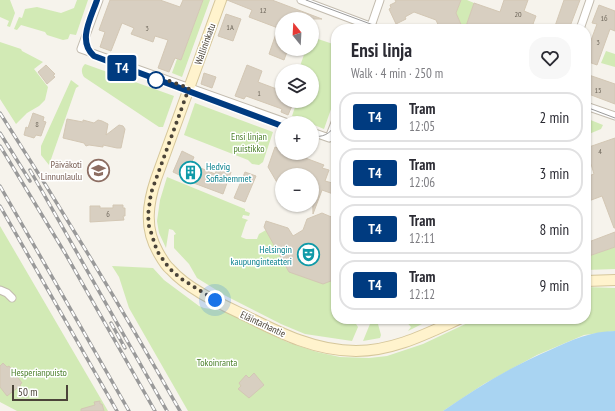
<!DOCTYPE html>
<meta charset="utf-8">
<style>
:root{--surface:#fff;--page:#f7f7f7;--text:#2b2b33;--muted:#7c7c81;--line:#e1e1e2}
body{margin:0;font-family:"PT Sans Narrow",sans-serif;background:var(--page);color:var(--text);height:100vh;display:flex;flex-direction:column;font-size:15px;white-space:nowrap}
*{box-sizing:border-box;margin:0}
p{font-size:13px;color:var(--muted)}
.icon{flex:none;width:22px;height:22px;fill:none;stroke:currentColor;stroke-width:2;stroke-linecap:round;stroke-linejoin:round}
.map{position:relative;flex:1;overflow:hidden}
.drawer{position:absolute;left:331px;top:24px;width:260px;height:300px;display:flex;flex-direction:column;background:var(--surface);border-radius:16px;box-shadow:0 1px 3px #0004}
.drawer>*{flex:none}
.badge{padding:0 8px;border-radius:3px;font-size:14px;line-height:26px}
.needle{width:26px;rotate:342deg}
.fabs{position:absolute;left:275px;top:12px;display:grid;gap:8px}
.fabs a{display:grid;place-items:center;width:44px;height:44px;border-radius:50%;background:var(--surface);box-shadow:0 1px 3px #0004;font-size:20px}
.scale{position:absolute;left:12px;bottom:10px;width:56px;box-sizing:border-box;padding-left:4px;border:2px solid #4b4439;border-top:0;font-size:11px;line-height:14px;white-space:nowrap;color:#4b4439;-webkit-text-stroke:3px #fff;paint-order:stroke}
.you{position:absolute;width:20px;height:20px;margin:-10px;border:3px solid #fff;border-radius:50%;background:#1a73e8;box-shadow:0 0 0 6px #1a73e833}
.map>.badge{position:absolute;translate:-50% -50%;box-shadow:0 0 0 2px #fff}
.round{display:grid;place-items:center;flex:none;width:42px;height:42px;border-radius:16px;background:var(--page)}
.headline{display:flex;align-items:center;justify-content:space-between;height:68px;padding:0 20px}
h1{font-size:19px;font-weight:700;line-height:30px}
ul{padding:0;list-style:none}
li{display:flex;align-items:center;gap:12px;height:50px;margin:0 8px 6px;padding:0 12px;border:2px solid var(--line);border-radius:16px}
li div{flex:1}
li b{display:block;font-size:15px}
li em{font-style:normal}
li .badge{min-width:44px;font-weight:700;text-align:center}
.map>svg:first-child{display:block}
.green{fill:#d2eab5}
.water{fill:#a9d4f2}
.building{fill:#d8cfc1;stroke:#d3c7b4}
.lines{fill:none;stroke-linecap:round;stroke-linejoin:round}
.street-casing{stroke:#c2bbae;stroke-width:9}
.secondary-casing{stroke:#d6c79b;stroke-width:12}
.street{stroke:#fff;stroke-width:7}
.secondary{stroke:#fff3cd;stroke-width:10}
.tram{stroke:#9a9a9a;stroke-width:1}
.rail-casing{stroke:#9a9a9a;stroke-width:3.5}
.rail{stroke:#fff;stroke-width:2;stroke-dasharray:6;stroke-linecap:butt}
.line-casing{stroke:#fff;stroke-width:9}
.line{stroke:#003b80;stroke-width:6}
.walk{stroke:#4b4439;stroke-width:4;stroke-dasharray:0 7.2}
.stop-dot{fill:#fff;stroke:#003b80;stroke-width:2}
.labels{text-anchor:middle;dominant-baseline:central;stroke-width:3;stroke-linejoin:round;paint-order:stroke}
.number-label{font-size:8px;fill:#6e675b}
.street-label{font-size:10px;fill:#4b4439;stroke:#fff}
.park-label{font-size:10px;fill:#4a7f2a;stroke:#fff}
.education-label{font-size:10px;fill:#785e54;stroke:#fff;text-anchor:end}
.culture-label{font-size:10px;fill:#0d838f;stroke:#fff;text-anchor:start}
</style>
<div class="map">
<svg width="615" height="411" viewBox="0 0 615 411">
<rect width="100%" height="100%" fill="#f6f3ec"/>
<g class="green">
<polygon points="0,0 10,0 15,13 10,27 7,26 9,21 0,17"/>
<polygon points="77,0 88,0 76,35 70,34 68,39 63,40 47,35 45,32 21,25 17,30 14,29 19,17 22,18 25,9 37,7 61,13 74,8"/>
<polygon points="203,0 210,0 182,77 172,73 177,59 181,60"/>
<polygon points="461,0 467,0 474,3 465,29 463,29 456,13"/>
<polygon points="312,37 336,45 336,95 324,129 292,116 297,101 312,101 312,71 308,71 309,69 300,66 306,49 312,49"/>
<polygon points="0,42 21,49 22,51 43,62 34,69 48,87 45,100 39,106 27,113 16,124 0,99"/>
<polygon points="606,51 615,54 615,67 601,63"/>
<path d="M85 64 174 96 163 127H159L84 77C81 72 81 68 85 64Z"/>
<polygon points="71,80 79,86 76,88 49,165 41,155 41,146"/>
<polygon points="195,103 273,132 263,162 259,165 252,164 248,160 184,135"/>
<polygon points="588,119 603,125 601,129 589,134 586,127 586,120"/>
<polygon points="167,177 245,209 245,211 250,213 249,216 243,215 242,218 248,220 246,222 241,237 246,239 257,239 259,234 266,230 289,272 336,279 336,319 358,319 356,324 358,327 352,341 305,334 281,324 226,296 197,278 189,264 174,248 174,235 176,234 173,230 169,229 166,248 159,233 157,221 160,200"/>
<polygon points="0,226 108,411 17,411 0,402"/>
<polygon points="615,247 615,269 586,270 586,257"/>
<polygon points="112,266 153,268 164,280 199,306 204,308 224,311 287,342 317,352 340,357 369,358 387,356 423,344 476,319 586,319 586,287 615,288 615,331 584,335 537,355 484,384 443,411 188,411 129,308 119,277"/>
<polygon points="372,319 383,319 378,324 381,335 380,338 363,341"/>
<polygon points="388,319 427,319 428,321 408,331 411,327 404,319 396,323"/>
</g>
<path class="water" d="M615 331V411H443C478 387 512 366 550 350 572 340 591 331 615 331Z"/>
<g class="building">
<polygon points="110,0 160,0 180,7 183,0 203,0 181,60 175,58 169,72 158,68 168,40 155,36 153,42 131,34 134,28 122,23 111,51 100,47 105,32 99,30"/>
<polygon points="227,0 272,0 322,19 282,19 282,49 288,49 284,60 269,54 278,28 249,17 252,10"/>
<polygon points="395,0 461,0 456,13 463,29 440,29 436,20 414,12 405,17 406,19 396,24 389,9 391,8 390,5 396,2"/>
<polygon points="504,0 528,0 524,11 536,16 533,24 544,29 465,29 474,3 500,12"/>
<polygon points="564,0 580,0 569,29 554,29"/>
<polygon points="599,5 615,11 615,31 610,29 597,65 586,61 586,54 597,24 592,23"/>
<polygon points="226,14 241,19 233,41 218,36"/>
<polygon points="46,65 55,74 53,75 55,77 47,84 38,72"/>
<polygon points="247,65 262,71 258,82 282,91 282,101 294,101 288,115 281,112 282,109 246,96 244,99 235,96"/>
<polygon points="204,73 216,77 212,88 201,84"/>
<polygon points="586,74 615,84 615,104 586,93"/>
<polygon points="33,113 44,117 43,121 46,122 41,136 36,135 34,138 24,135 26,127 28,128"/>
<polygon points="67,119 83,122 83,120 94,123 98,120 102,121 108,124 106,135 119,125 123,126 125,129 121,148 117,148 103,145 103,147 89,145 86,146 84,143 63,138"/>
<polygon points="615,138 615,228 614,228 602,196 586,202 586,177 594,174 591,164 586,165 586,148"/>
<polygon points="275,147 282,149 282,153 292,153 324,165 322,168 329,170 325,181 336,184 336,195 322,190 313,214 312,175 282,175 282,191 268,167"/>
<polygon points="182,151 194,157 191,164 215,174 218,167 231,172 223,194 191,182 192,181 173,172"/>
<polygon points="245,172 256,176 245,202 234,198"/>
<polygon points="113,205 123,205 123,208 125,208 125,216 123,216 124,220 90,222 90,206 100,206 100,208 113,208"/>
<polygon points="322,213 336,219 336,279 323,284 289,272 264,227 266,221 288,228 293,236 303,230 307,219"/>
<polygon points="615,232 615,247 586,257 586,243"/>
<polygon points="3,363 7,367 9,366 22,383 20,384 21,385 7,396 0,387 0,366"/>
<polygon points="254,373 264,385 249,398 238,389 241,386 239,383 246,375 249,378"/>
<polygon points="100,401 100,404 102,404 104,411 81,411 81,409 95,405 94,402"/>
</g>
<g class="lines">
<defs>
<g id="street">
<polyline points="99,0 81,49 288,123"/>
<polyline points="301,0 378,29"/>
<polyline points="370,29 380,0"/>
<polyline points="580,29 590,0"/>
<polyline points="586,106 615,116"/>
<polyline points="312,132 329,138 336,120"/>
<polyline points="0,290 7,293 12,298"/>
</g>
<g id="secondary">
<path d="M221 0 156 179C148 203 144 228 158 252 161 257 165 265 170 269 189 290 219 303 244 315 280 333 315 351 356 351 393 351 426 334 459 319"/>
<polyline points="586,281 615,280"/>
</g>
</defs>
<use href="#street" class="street-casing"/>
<use href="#secondary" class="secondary-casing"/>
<use href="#street" class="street"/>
<use href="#secondary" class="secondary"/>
<g class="tram">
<path d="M97 0C91 18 77 40 95 57L282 126"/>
<polyline points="306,0 384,29"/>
<polyline points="586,107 615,118"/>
<path d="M312 136C323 138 330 134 336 124"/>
</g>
<defs>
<g id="rail">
<path d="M0 113C63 211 123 310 180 411"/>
<polyline points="0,133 30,181"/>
<polyline points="0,146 65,253 155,411"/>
<polyline points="30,170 167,411"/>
<polyline points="0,186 129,411"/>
<polyline points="0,206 117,411"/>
<polyline points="111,323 125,348"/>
</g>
</defs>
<use href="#rail" class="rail-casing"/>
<use href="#rail" class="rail"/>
</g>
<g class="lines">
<defs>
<path id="line" d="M97 0C91 18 77 41 94 56L282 126"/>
</defs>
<use href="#line" class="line-casing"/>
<use href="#line" class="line"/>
<polyline class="walk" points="156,80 161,78 189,88 151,193 148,215 149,226 157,251 169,268 180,278 215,300"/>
</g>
<defs>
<symbol id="school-ring" viewBox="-11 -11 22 22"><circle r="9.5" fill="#fff" stroke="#8d6e63" stroke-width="1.5"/><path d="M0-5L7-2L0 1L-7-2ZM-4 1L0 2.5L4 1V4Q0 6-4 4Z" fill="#8d6e63"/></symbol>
<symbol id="building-ring" viewBox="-11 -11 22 22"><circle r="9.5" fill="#fff" stroke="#0f9aa8" stroke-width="1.5"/><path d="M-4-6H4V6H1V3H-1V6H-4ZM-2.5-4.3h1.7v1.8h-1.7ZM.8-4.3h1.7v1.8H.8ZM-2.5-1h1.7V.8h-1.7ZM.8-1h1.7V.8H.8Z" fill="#0f9aa8"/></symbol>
<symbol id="theatre-ring" viewBox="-11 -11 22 22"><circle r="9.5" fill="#fff" stroke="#0f9aa8" stroke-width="1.5"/><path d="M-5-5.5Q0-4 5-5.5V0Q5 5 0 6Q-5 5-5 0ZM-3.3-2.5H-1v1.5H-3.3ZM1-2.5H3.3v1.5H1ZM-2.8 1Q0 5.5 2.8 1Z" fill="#0f9aa8"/></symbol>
</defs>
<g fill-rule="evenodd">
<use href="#school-ring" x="86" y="158" width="25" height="25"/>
<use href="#building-ring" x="178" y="160" width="25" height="25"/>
<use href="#theatre-ring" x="296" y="242" width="25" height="25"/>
</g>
<circle class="stop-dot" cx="156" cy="80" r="8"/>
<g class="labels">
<g class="number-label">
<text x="263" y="10">12</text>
<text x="518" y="14">20</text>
<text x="604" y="18">16</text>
<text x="230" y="27">1A</text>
<text x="147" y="28">3</text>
<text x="598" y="42">3</text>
<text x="598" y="90">15</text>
<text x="259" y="93">1</text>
<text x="37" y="124">8</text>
<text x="600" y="151">4</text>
<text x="108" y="214">6</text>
</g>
<g class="street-label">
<text transform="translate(205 44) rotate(-70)">Wallininkatu</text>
<text transform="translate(263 324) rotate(25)">Eläintarhantie</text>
</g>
<g class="park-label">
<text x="249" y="136">Ensi linjan<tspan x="249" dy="12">puistikko</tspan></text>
<text x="217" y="362">Tokoinranta</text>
<text x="39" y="372">Hesperianpuisto</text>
</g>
<g class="education-label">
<text x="82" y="164">Päiväkoti<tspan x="82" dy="12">Linnunlaulu</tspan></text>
</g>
<g class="culture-label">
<text x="206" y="166">Hedvig<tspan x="206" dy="12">Sofiahemmet</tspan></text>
<text x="292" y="249" text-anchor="end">Helsingin<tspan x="292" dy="12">kaupunginteatteri</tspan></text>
</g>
</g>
</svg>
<div class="fabs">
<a><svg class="needle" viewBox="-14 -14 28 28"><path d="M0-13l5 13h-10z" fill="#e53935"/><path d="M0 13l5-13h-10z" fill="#7c7c81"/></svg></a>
<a><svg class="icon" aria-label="layers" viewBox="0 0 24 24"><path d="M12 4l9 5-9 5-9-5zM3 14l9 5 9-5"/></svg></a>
<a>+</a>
<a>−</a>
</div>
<div class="scale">50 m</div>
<div class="you" style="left:215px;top:300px"></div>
<b class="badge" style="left:122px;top:68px;background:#003b80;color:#fff">T4</b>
<section class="drawer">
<div class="headline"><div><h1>Ensi linja</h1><p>Walk · 4 min · 250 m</p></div><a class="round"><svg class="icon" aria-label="heart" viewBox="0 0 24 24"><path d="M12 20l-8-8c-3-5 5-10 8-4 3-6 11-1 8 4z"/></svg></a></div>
<ul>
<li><span class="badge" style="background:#003b80;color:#fff">T4</span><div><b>Tram</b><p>12:05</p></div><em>2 min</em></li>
<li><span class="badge" style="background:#003b80;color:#fff">T4</span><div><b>Tram</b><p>12:06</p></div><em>3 min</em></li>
<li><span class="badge" style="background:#003b80;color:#fff">T4</span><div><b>Tram</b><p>12:11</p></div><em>8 min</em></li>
<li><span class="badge" style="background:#003b80;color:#fff">T4</span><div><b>Tram</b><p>12:12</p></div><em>9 min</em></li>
</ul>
</section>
</div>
